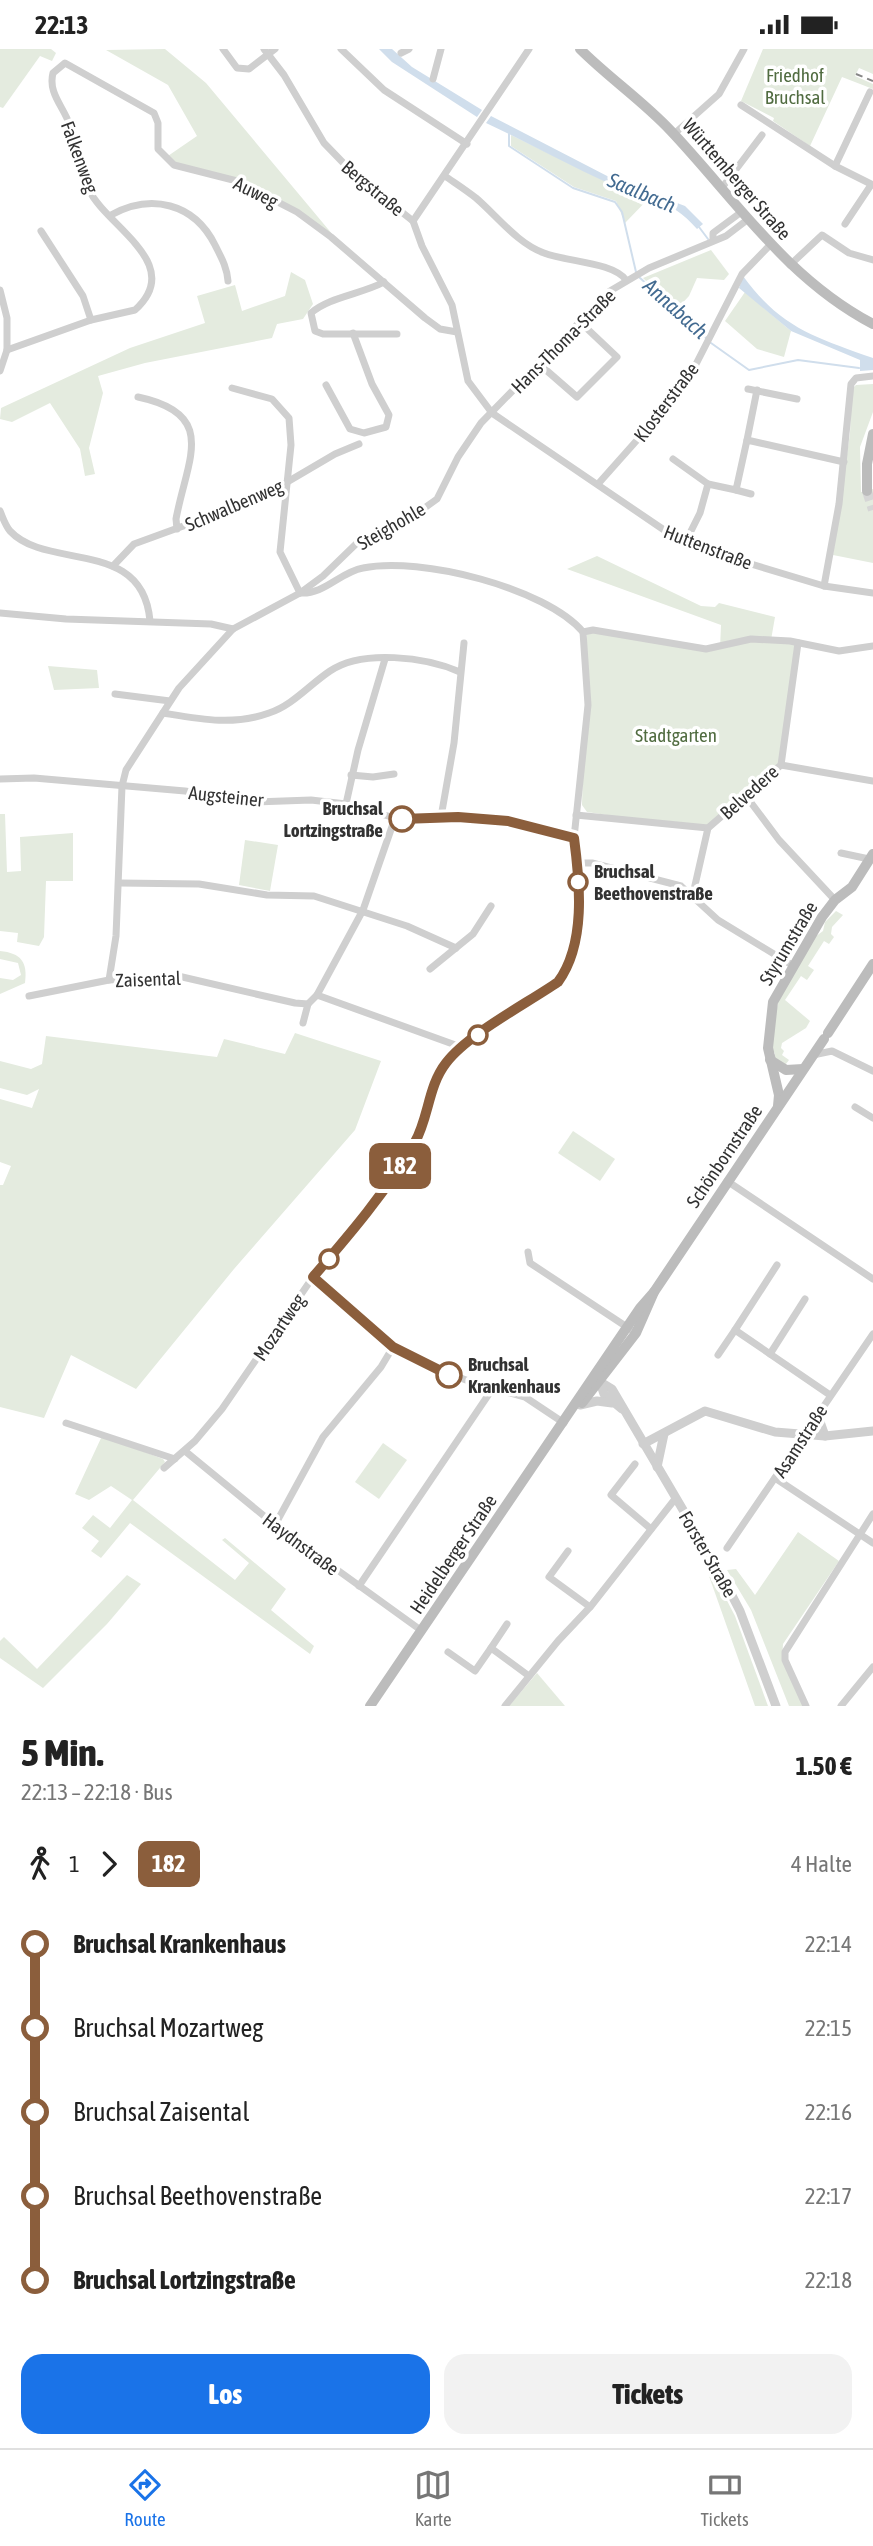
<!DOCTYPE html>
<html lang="de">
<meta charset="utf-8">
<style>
:root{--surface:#fff;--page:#f2f2f2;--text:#222;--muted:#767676;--line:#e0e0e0;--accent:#1a73e8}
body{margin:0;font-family:"Asap Condensed",sans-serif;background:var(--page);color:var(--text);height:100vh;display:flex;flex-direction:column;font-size:26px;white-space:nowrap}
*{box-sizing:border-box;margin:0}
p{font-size:23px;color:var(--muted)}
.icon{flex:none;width:38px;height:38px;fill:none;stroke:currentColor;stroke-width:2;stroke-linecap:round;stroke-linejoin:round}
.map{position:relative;height:1657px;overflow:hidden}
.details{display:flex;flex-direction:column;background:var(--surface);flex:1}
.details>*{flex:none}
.badge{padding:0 14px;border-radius:10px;font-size:24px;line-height:46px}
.map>.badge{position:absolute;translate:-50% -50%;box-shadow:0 0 0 4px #fff}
.legs{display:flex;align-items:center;gap:10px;height:77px;padding:0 21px;font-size:23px}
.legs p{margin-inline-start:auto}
.headline{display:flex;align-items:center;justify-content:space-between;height:119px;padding:0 21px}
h1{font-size:38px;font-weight:800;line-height:52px}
.primary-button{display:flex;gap:14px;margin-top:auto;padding:14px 21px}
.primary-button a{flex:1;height:80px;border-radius:21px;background:var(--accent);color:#fff;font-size:28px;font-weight:800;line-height:80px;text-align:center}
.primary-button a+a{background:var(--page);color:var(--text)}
ul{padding:0 21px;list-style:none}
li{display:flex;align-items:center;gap:24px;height:84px;font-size:26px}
li i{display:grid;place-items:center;width:10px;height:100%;margin:0 9px;background:currentColor}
li i::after{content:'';width:18px;height:18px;margin:-9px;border:5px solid;border-radius:50%;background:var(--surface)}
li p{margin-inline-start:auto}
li:first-child i{background:linear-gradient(#0000 50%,currentColor 0)}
li:last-child i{background:linear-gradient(currentColor 50%,#0000 0)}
.status{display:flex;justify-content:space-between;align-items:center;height:49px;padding:0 35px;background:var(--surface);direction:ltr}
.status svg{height:19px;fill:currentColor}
.tabs{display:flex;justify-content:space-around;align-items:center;height:98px;border-top:2px solid var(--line);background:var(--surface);font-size:19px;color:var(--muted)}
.tabs a{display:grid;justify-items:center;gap:4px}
.tabs .current{color:var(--accent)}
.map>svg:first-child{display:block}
.green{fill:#e4ebdf}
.water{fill:#d0deec}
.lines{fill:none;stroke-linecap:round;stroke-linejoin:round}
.stream{stroke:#d0deec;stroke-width:2}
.secondary-tunnel{stroke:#d6d6d6;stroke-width:10;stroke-dasharray:10 5;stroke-linecap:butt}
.minor{stroke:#cfcfcf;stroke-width:7}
.tertiary{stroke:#cfcfcf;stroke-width:9}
.secondary{stroke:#bcbcbc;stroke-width:10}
.rail{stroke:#878787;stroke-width:2;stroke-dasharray:7 5;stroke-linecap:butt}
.line-1-casing{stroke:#fff;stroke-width:16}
.line-1{stroke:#8b5e3c;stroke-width:10}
.stop-1-dot{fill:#fff;stroke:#8b5e3c;stroke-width:3.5}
.labels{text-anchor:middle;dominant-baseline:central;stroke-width:7;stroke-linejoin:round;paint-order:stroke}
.park-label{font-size:19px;fill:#516c41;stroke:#fff}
.street-label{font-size:19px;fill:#323232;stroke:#fff}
.stop-label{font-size:19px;font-weight:bold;fill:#323232;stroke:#fff;text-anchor:start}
.water-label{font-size:21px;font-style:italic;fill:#436b91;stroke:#fff}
</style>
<div class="status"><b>22:13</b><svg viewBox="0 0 49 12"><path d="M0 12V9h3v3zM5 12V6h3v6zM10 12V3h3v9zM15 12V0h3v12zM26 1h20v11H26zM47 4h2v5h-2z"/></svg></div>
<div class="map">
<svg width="873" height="1657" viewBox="0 0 873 1657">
<rect width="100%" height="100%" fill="#fff"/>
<g class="green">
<polygon points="0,0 51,0 56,4 52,12 40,7 3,59 0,58"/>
<polygon points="165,0 206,34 333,186 259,141 174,116 165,109 197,87 168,36 106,1"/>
<polygon points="763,0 873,0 873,25 859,19 855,27 873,35 873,40 842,28 810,97 773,72 774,69 741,52"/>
<polygon points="511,86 611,135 651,147 625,174 616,152 574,138 511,97"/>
<polygon points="711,201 729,225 724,231 697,229 689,247 676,261 643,229"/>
<polygon points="291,223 305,231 313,255 303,270 277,275 272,289 145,314 98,327 103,344 89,399 95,425 85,427 80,400 50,354 12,373 0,370 1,359 130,299 205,274 197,247 235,236 242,262 285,247"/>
<polygon points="745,243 791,282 784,308 757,300 725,272"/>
<polygon points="873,335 873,363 860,398 861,443 873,440 873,409 873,514 833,506 850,384 852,340 856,336"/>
<polygon points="597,507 701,557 715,558 719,554 775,568 771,591 795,595 780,714 709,781 587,763 582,756 587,585 594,583 720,599 721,576 567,520"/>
<polygon points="48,617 97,621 99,639 54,641"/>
<polygon points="0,765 5,765 7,823 21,822 20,788 73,784 73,832 46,832 44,888 39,897 17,893 18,884 0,882"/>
<polygon points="245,791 278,796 270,842 239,836"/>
<polygon points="836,862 843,866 832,878 831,885 834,888 829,895 824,892 808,917 814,921 807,931 801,927 785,951 810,972 806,979 782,994 781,999 784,1002 782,1006 789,1011 782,1020 773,1009 775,1004 768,999 779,950 815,888 823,882 825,873"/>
<path d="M0 902C21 904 28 913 25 934L0 945V929L13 931 21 926 18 914 0 910Z"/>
<polygon points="295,984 381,1012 355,1081 234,1220 136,1340 71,1306 44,1369 0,1358 0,1136 3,1136 11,1117 0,1113 0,1050 32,1059 39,1040 27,1046 0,1039 0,1012 31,1020 42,1015 46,987 217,1008 224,990 285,1005"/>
<polygon points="573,1082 615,1110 600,1132 558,1104"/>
<polygon points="102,1387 163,1410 165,1413 133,1451 235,1531 249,1514 222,1491 225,1489 286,1540 271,1561 314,1597 310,1605 130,1474 101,1509 91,1502 99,1492 82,1479 93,1466 110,1479 132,1451 111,1437 89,1451 75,1445"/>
<polygon points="383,1394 407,1411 379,1450 355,1433"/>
<polygon points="798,1483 839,1512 783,1595 782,1611 803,1657 789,1657 751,1561 727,1521 736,1520 755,1546"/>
<polygon points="698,1496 735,1567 768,1657 755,1657"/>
<polygon points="127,1526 141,1535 107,1575 43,1639 0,1609 0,1592 4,1588 37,1620"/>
<polygon points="537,1624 565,1657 509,1657"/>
</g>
<g class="water">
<polygon points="379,0 392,0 412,18 482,61 477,68 392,13"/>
<path d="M491 67 611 129 685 157 703 175 697 180C670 148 643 150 608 134 566 115 527 93 486 74Z"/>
<path d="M743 227C781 279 815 288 873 309V321L860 322V311L791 282 739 239Z"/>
</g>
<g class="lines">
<g class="stream">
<polyline points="509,85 509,97 573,139 615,153 622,163 636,223"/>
<polyline points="699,178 708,190"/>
<polyline points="639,228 707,290"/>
<polyline points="711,294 749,321 798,311 859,319"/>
</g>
<polyline class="secondary-tunnel" points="867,442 873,461"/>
<g class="minor">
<polyline points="223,0 237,19 249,20 275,0"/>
<polyline points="264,0 284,26 324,94 355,126 413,172 422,197 452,256 468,332 492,364 667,483 721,506 824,537 873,544"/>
<polyline points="341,0 384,41 467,95"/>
<polyline points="401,4 409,0"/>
<polyline points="433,30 441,0"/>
<polyline points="741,56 835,117 873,136"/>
<polyline points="674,85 719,45 744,0"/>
<polyline points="835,117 870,43"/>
<path d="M445 127C455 134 466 141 476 149 497 167 518 195 544 204 567 213 613 213 626 231"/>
<polyline points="721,140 762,86"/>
<path d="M111 166C151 144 194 154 215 196 221 208 227 218 228 232"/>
<polyline points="413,172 529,0"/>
<polyline points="845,175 871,136"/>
<polyline points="41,182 83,247 91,271"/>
<polyline points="713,190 713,184 740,164"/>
<polyline points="790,216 822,186 849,204 873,211"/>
<path d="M384 233C362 245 329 248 311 264L315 282 323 285H397"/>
<polyline points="0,241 7,269 7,301 0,322"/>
<path d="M7 301 91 271 135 261C186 215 107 178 89 141 79 120 77 96 69 74 62 56 48 43 53 24L65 14 154 64 158 74V100L174 116 237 132 297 163 331 188 425 269 440 280 457 283"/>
<polyline points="538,314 577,348 617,308 579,272"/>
<polyline points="326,336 350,380 364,384 386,378 389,366 372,335 353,284"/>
<polyline points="232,339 272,350 289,369 291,396 280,503 300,544 323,527 357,494 416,465 437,450 458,408 481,374 610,242 649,219 726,187 747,171"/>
<polyline points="748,340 797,350"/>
<path d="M138 348C219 365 187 410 176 470L177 480"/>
<polyline points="747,391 757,341"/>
<polyline points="673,410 708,435"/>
<polyline points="598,435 670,354 693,321 742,225 770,196"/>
<polyline points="736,441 751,445"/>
<path d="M0 462C3 469 5 476 10 482 47 522 143 488 150 572"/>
<polyline points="686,492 700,464 708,435 736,441 747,391 844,413"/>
<polyline points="113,517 134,495 260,449 335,405 359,395"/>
<polyline points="824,537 839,455 851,335 856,329 873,327"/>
<polyline points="0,564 66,570 211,575 233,580"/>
<polyline points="115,645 170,652"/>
<path d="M163 664C199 670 233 677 269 664 293 656 309 636 330 622 362 600 426 608 460 623"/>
<polyline points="781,716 873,732"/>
<polyline points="351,726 373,728 394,725"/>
<polyline points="0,730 34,729 185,742 255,753 311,751 346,755 395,769 458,768 508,772 574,789"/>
<polyline points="746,747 779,791 835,851"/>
<polyline points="346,755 358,701 385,610"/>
<polyline points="576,766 708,779"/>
<polyline points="441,768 454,694 464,594"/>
<polyline points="841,804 869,810"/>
<polyline points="577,814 592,814 681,837 718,871 792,916"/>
<polyline points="119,834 199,835 267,846 314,847 407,877 456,899"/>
<polyline points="693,845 708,779 781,716 798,594"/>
<polyline points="430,920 473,885 491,857"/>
<path d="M109 931 116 887 122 737 126 721 179 639 233 580 300 544C324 546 340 523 363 519 420 507 546 539 583 583L593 581 706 600 751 590 790 592 839 602 873 597"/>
<polyline points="317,946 363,861 395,769"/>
<polyline points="29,947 109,931 178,927 295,954 308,955 317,946 461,998"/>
<polyline points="303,974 308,955"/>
<polyline points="813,1006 832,1002 873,1022"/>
<polyline points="855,1058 873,1069"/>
<polyline points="727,1132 873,1230"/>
<polyline points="528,1203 530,1214 636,1284"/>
<polyline points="777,1216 735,1281 830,1346"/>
<polyline points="313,1228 364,1276 418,1312 476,1335 525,1348 564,1374"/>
<polyline points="770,1305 805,1250"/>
<polyline points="718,1306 735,1281"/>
<polyline points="66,1374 175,1410"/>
<polyline points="185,1402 275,1476 422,1582"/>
<polyline points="635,1415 611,1446 651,1480"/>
<polyline points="164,1419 195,1392 222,1360 313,1228 387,1137 417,1090 436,1030 446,1014 461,998 558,933 569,918 576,876 578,847 574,789 588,656 583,583"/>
<polyline points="775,1429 873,1494"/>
<polyline points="275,1476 323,1388 381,1318 393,1298"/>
<polyline points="727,1499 873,1285"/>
<polyline points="568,1502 549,1528 590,1558"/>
<polyline points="359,1537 493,1339"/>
<polyline points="491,1599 507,1575"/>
<polyline points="448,1603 475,1622 491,1599 529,1627"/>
<polyline points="505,1657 558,1592 591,1557 675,1450"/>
<polyline points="806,1657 785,1611 785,1603 873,1465"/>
<polyline points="841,1657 873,1618"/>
</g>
<g class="tertiary">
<polyline points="594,1329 612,1340 723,1529 740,1562 776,1657"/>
<polyline points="600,1333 604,1345 622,1360"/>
<polyline points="580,1356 597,1352 612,1354"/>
<polyline points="817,1364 825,1387"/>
<polyline points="643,1395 705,1362 775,1383 825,1387 873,1382"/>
<polyline points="657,1418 664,1385"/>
</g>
<g class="secondary">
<path d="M580 0C609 29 643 52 671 82 736 151 787 230 873 275"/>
<polyline points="867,442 867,415 873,385"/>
<polyline points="828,984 873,915"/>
<polyline points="770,1011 786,1021 803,1020"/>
<polyline points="778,1057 779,1046 768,999 773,953 822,868 835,851 852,838 873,805"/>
<polyline points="582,1354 636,1284 654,1243 824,990"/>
<polyline points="370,1657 640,1259 654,1243"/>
</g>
<polyline class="rail" points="856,25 873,32"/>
</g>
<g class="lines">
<defs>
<path id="line-1" d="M402 770 458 768 508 772 574 789C580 834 586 895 558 933 526 955 468 985 446 1014 428 1037 429 1068 415 1093 387 1142 350 1185 313 1228L393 1298 449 1326"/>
</defs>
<use href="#line-1" class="line-1-casing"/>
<use href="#line-1" class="line-1"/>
</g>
<g class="stop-1-dot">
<circle cx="402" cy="770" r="12"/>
<circle cx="578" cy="833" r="9"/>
<circle cx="478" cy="986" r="9"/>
<circle cx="329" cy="1210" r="9"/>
<circle cx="449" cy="1326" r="12"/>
</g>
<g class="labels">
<g class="park-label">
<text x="795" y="26">Friedhof<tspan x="795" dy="22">Bruchsal</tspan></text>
<text x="676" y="686">Stadtgarten</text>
</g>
<g class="street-label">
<text transform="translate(80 108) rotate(70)">Falkenweg</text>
<text transform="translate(737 130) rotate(49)">Württemberger Straße</text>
<text transform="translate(373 139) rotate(40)">Bergstraße</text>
<text transform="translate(256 143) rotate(26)">Auweg</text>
<text transform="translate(563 292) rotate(-45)">Hans-Thoma-Straße</text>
<text transform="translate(666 353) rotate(-53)">Klosterstraße</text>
<text transform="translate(234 456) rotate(-23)">Schwalbenweg</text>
<text transform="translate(391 477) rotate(-30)">Steighohle</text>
<text transform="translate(708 498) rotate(21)">Huttenstraße</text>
<text transform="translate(749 743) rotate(-42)">Belvedere</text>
<text transform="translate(226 747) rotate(6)">Augsteiner</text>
<text transform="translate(788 894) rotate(-59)">Styrumstraße</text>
<text transform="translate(148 930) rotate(-2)">Zaisental</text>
<text transform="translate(724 1107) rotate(-56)">Schönbornstraße</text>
<text transform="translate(279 1278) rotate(-56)">Mozartweg</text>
<text transform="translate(800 1392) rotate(-57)">Asamstraße</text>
<text transform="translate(301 1495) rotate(37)">Haydnstraße</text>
<text transform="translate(453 1505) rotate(-56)">Heidelberger Straße</text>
<text transform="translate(708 1505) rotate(60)">Forster Straße</text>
</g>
<g class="stop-label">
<text x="383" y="759" text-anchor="end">Bruchsal<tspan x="383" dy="22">Lortzingstraße</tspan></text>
<text x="594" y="822">Bruchsal<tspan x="594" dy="22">Beethovenstraße</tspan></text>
<text x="468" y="1315">Bruchsal<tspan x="468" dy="22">Krankenhaus</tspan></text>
</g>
<g class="water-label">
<text transform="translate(642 143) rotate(23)">Saalbach</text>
<text transform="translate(676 259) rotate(42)">Annabach</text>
</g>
</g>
</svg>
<b class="badge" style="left:400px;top:1117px;background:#8b5e3c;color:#fff">182</b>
</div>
<section class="details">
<div class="headline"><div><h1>5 Min.</h1><p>22:13 – 22:18 · Bus</p></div><b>1.50 €</b></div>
<div class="legs"><svg class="icon" aria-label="walk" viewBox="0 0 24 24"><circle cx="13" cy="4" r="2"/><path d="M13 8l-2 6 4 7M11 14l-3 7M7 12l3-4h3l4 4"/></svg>1<svg class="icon" aria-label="forward" viewBox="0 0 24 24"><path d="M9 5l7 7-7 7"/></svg><b class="badge" style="background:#8b5e3c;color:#fff">182</b><p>4 Halte</p></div>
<ul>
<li><i style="color:#8b5e3c"></i><b>Bruchsal Krankenhaus</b><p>22:14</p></li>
<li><i style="color:#8b5e3c"></i><span>Bruchsal Mozartweg</span><p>22:15</p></li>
<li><i style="color:#8b5e3c"></i><span>Bruchsal Zaisental</span><p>22:16</p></li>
<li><i style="color:#8b5e3c"></i><span>Bruchsal Beethovenstraße</span><p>22:17</p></li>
<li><i style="color:#8b5e3c"></i><b>Bruchsal Lortzingstraße</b><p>22:18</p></li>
</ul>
<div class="primary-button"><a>Los</a><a>Tickets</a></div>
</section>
<nav class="tabs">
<a class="current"><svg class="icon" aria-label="directions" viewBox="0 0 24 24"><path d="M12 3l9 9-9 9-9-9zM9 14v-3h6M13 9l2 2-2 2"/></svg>Route</a>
<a><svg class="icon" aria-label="map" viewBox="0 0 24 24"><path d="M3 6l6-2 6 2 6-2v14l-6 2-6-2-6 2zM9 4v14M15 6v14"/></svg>Karte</a>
<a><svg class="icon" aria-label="tickets" viewBox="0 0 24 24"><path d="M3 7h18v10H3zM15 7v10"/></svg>Tickets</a>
</nav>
